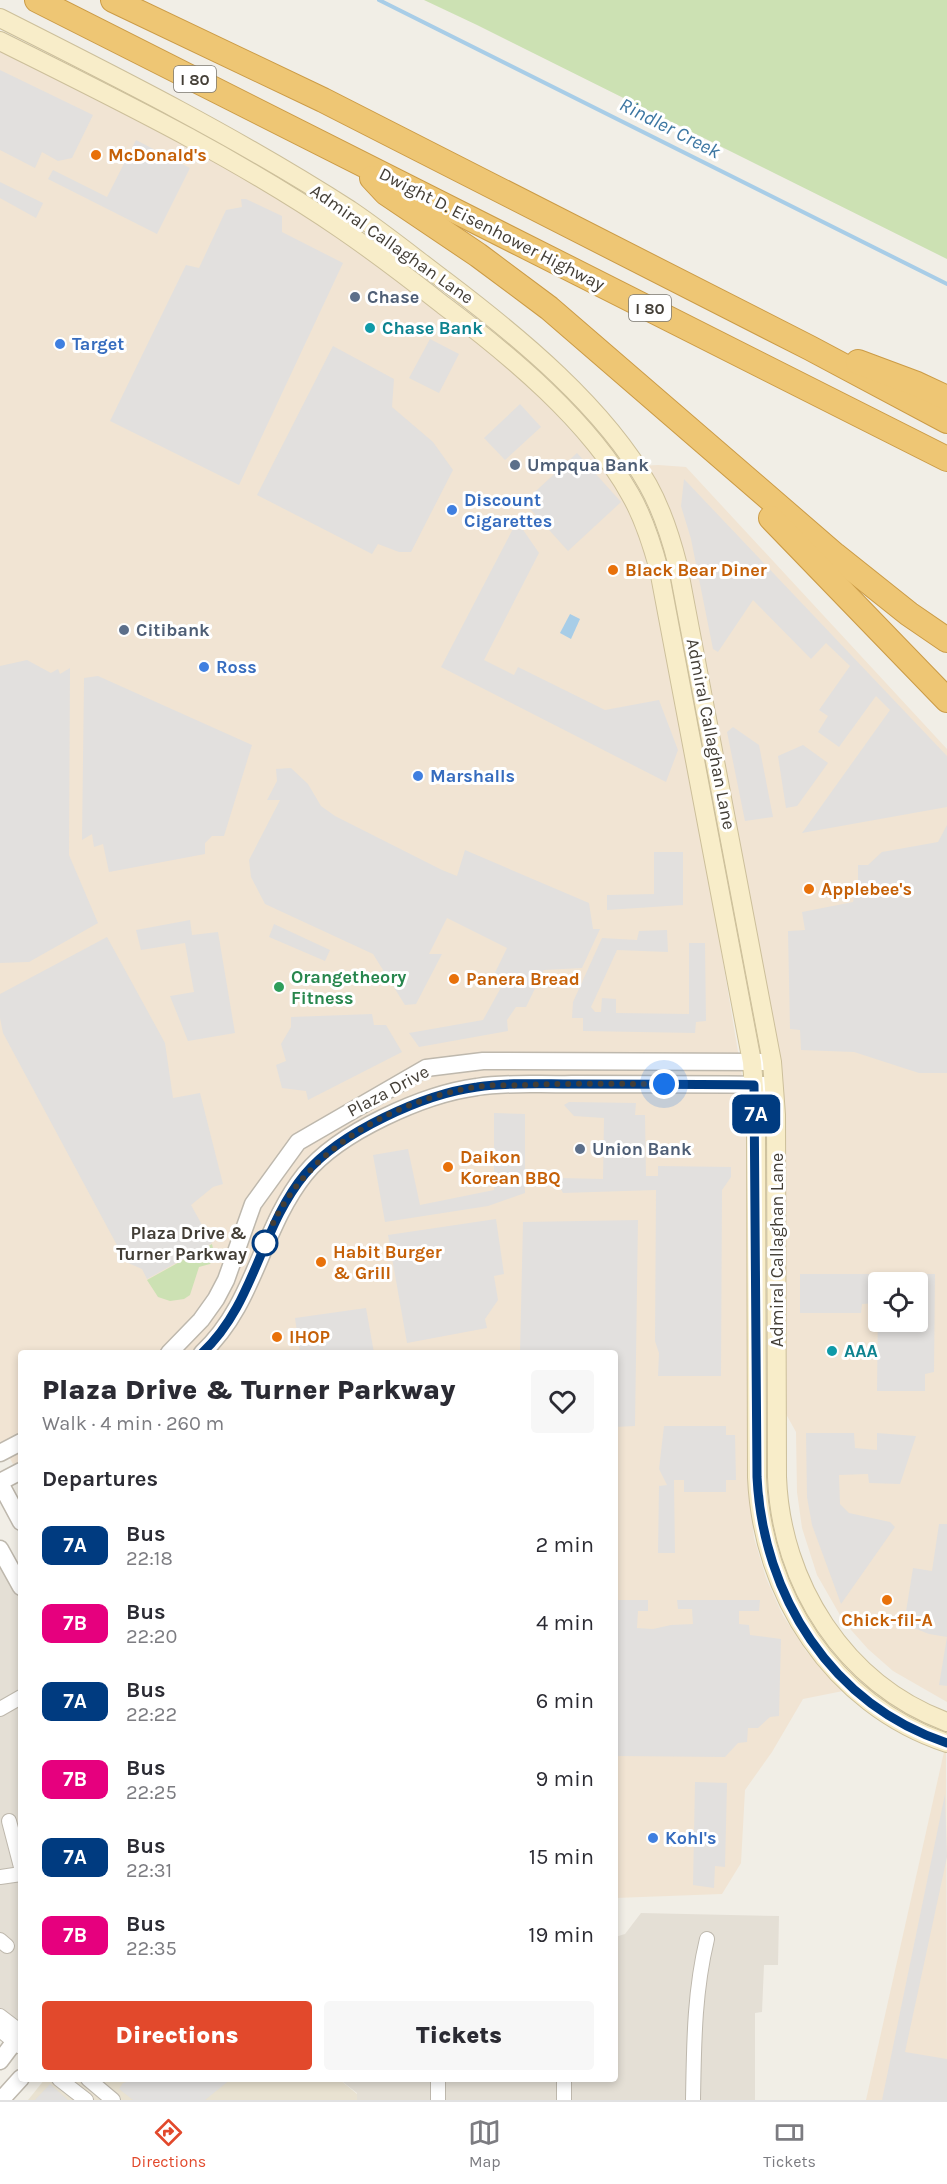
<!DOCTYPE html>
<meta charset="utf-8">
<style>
:root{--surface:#fff;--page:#f7f7f7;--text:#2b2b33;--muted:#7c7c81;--line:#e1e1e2;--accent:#e2492c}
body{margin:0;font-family:Karla,sans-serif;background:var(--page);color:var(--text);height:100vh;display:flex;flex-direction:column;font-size:22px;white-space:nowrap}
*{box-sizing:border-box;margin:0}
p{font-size:20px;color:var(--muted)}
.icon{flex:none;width:33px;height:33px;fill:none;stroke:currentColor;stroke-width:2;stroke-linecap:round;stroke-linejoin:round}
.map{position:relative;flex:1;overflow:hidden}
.drawer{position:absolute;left:18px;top:1350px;width:600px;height:732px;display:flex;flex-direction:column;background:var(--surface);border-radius:6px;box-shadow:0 3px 9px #0003}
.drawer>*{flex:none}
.badge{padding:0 12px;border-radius:9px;font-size:21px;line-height:39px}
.tools{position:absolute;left:868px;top:1272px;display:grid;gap:12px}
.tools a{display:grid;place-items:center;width:60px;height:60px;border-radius:6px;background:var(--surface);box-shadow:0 3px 9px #0003;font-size:30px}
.you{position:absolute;width:30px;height:30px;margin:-15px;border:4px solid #fff;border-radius:50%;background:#1a73e8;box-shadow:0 0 0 9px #1a73e833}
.map>.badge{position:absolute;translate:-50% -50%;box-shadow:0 0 0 3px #fff}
h2{padding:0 24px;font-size:22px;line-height:54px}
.round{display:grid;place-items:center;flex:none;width:63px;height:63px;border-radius:6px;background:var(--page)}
.summary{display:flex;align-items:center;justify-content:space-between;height:102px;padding:0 24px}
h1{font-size:28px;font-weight:800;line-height:45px}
.action{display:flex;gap:12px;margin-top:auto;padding:12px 24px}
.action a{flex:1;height:69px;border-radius:6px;background:var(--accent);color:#fff;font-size:24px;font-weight:800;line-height:69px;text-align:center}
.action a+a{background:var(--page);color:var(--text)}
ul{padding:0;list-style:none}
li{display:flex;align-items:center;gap:18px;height:78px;padding:0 24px}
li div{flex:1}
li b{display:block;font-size:22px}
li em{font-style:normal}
li .badge{min-width:66px;font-weight:700;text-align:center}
.tabs{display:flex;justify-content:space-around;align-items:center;height:84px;border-top:2px solid var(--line);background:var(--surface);font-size:16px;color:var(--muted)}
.tabs a{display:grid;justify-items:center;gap:3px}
.tabs .active{color:var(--accent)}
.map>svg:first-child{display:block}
.residential{fill:#e4dfd5}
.commercial{fill:#f1e4d3;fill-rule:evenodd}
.education{fill:#e9e2d1}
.green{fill:#cce1b3}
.parking{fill:#e2e0de;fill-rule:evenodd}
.water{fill:#a8cde7}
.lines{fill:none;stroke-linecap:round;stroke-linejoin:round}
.stream{stroke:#a8cde7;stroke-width:4}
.minor-casing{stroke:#beb8ad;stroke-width:16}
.tertiary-casing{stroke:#beb8ad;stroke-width:19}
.secondary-casing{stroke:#ccbf9a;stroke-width:20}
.motorway-casing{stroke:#cb9b46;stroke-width:26}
.minor{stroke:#fff;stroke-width:14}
.tertiary{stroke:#fff;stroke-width:16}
.secondary{stroke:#f8edc9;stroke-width:18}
.motorway{stroke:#eec674;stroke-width:24}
.line-casing{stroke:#fff;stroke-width:14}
.line{stroke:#003b80;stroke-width:9}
.walk{stroke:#433e36;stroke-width:6;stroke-dasharray:0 10.8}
.food-dot{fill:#e8710a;stroke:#fff;stroke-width:2}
.service-dot{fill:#5c6f8a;stroke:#fff;stroke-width:2}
.culture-dot{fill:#0f9aa8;stroke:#fff;stroke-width:2}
.shop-dot{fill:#3f7fe0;stroke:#fff;stroke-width:2}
.leisure-dot{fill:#2e9e5b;stroke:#fff;stroke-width:2}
.stop-dot{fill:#fff;stroke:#003b80;stroke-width:3}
.labels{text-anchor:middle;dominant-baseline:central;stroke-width:6;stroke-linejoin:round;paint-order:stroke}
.shield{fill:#fff;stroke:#7b7872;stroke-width:1.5}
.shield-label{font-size:16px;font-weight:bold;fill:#433e36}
.food-label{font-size:18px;font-weight:bold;fill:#c56008;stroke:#fff;text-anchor:start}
.street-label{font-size:18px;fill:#433e36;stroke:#fff}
.service-label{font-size:18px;font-weight:bold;fill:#4e5e75;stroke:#fff;text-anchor:start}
.culture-label{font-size:18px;font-weight:bold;fill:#0d838f;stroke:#fff;text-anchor:start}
.shop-label{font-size:18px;font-weight:bold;fill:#366cbe;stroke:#fff;text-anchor:start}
.leisure-label{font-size:18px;font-weight:bold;fill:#27864d;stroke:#fff;text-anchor:start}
.stop-label{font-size:18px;font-weight:bold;fill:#433e36;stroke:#fff;text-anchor:end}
.water-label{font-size:20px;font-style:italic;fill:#3c76a2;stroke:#fff}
</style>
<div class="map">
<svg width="947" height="2100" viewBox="0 0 947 2100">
<rect width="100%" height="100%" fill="#f1eee6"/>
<g class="residential">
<polygon points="0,1561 21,1600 21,2016 0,2041"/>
<polygon points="641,1913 779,1916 778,1965 764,1965 762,2012 755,2013 755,2100 357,2100 357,2093 339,2079 615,2079 615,1937 625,1934"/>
</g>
<g class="commercial">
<polygon points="0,49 229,169 336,234 486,347 540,397 593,455 625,499 646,552 695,793 746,1100 748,1477 754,1538 766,1578 782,1614 806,1651 843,1691 803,1699 772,1752 745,1790 741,1863 722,1894 615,1898 615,1353 21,1353 21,1478 0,1441"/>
<path d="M658 465 686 467 947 749V1702L893 1671 868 1649 844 1622 817 1575 802 1528 797 1492 796 1432 781 1405 777 1072 676 548 640 466ZM879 1282H918V1322H879Z"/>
<polygon points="946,1743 947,2100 866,2100"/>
</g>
<polygon class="education" points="45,2079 339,2079 357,2094 357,2100 28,2100"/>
<g class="green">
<polygon points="424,0 947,0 947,259 477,25"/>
<polygon points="212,1244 215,1257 210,1264 199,1267 190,1295 184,1299 170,1301 158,1297 147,1280"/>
</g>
<g class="parking">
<polygon points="0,70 93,115 72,158 58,161 42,152 35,168 0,150"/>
<polygon points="136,140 190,168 157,234 48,179 53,170 107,197"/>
<polygon points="0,182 43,203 36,218 0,198"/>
<polygon points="241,199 246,199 282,216 282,232 343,263 239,485 110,421 186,265 199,268 226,210 242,207"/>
<polygon points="430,339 459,354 439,393 409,378"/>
<polygon points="333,346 394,379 392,407 433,442 453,470 411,552 399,552 378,544 372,554 257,495"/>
<polygon points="520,404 541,427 505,460 484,438"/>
<polygon points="577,453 621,502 568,551 524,502"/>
<polygon points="684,479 947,756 947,807 802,833 890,710 876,696 839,747 818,732 828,716 819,710 850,666 826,643 811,659 753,600 718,652 713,649 691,539 681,506"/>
<polygon points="517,521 539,553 484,660 514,675 518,667 605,710 659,700 678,750 666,782 441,667"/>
<polygon points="27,660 51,673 58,669 60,674 70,668 69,855 98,923 29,962 0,963 0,666"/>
<polygon points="98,676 252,745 224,836 212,836 205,843 205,854 109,872 103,844 94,847 92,834 82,840 84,678"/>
<polygon points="733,727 759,745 773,817 745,821 727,732"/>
<polygon points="803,745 828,763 797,806 786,808 778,756"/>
<polygon points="291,768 308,784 321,806 335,816 442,870 457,876 465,850 589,903 593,929 600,929 582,968 544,970 526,1007 516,1007 507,1020 508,1031 419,1047 409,1033 483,1020 504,982 490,983 507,948 447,918 429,954 442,954 416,1004 405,1005 373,954 265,904 251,877 249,860 280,800 267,800 277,781 276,769"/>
<polygon points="947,825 947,1073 919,1073 854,1052 801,1050 800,1030 790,1029 788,931 805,930 802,912 853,902 858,882 858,865 868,865 882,852 938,842"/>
<polygon points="654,852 683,852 683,905 607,910 607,895 654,894"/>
<polygon points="190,920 192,935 218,932 235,1033 188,1041 170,996 194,992 185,943 141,950 136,930"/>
<polygon points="274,924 330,950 325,961 269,937"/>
<polygon points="667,930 668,952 617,950 591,1007 595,1012 601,1012 602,998 616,999 616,1013 689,1014 689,943 705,943 706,1021 696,1022 695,1033 583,1031 583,1018 572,1018 573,1002 602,938 637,940 639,931"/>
<polygon points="107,937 165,1043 173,1098 200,1093 223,1184 213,1187 191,1205 212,1243 147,1279 142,1269 126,1262 3,1033 0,1018 0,994"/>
<polygon points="372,1014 374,1025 386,1025 402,1052 308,1100 306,1091 282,1088 276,1065 286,1061 281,1044 291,1027 291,1017"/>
<polygon points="569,1102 636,1103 635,1115 645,1115 646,1176 658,1176 658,1166 731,1167 731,1177 722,1190 721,1376 658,1376 659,1353 655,1341 656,1190 563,1193 558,1183 561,1178 603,1179 604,1118 574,1116 564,1105"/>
<polygon points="494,1113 525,1114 525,1193 488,1206 385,1222 373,1155 408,1149 420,1205 494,1190"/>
<polygon points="496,1219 504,1274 494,1276 498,1300 485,1319 487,1328 407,1343 388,1235"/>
<polygon points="638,1220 635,1426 615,1427 615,1353 520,1353 523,1222"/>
<path d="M800 1274H935L934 1372 925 1374V1391H877L878 1303 862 1304 861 1313H800ZM918 1282V1322H879V1282Z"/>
<polygon points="366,1308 374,1353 300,1353 295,1318"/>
<polygon points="664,1426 726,1426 726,1435 735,1435 736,1480 726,1480 726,1492 684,1492 684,1480 674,1480 675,1553 658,1553 659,1486 667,1485 659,1469"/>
<polygon points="806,1433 854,1433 855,1448 877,1450 877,1433 916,1436 900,1484 869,1483 868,1474 839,1475 840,1504 849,1513 890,1522 895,1527 841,1604 812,1525 807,1497"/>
<polygon points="939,1524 947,1524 947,1686 939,1685 947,1637 929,1634 904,1624 913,1568 932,1571"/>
<polygon points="615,1600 648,1600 648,1611 638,1611 637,1628 653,1629 671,1625 693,1624 692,1609 678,1609 677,1600 760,1600 759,1611 739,1611 739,1624 749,1625 750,1635 781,1639 779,1716 770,1717 758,1728 748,1728 747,1742 738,1743 725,1757 615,1756"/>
<polygon points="695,1782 727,1783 725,1867 715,1866 714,1888 693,1885"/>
<polygon points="945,1794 947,1857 905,2052 947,2059 947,2100 882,2100"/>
<polygon points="138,2079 231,2079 205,2100 133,2100 119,2089 123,2083"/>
<polygon points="50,2084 68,2100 35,2100"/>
</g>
<polygon class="water" points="570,614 580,619 571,639 560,633"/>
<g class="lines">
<polyline class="stream" points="379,0 947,284"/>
<defs>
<g id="minor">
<polyline points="0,1709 21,1697"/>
<polyline points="9,1821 21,1867"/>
<polyline points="0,1877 21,1874"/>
<polyline points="0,1940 7,1946"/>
<polyline points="0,2016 21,2032"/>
<polyline points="0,2030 21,2047"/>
<polyline points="59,2079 86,2100"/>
<polyline points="88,2079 113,2100"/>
<polyline points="438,2079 438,2100"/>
<polyline points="564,2079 564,2100"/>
<path d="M693 2100C694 2045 694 1993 707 1939"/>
</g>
<g id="tertiary">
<polyline points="169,1353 201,1320 216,1299 226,1280 253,1204 298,1142 426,1068 483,1061 765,1062"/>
<path d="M202 1353C255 1304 261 1229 305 1174 339 1132 424 1094 477 1087 507 1082 541 1085 572 1084 637 1084 702 1084 767 1085"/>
<polyline points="0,1453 21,1442"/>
<polyline points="0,1482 21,1471"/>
<polyline points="0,1483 21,1522"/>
<polyline points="0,1549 21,1587"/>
<polyline points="0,2061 21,2033"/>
<polyline points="1,2100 21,2078"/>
</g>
<g id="secondary">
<path d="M0 18C119 78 238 138 350 210 384 233 416 259 448 283 519 337 604 407 648 485 662 510 671 538 678 566L772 1062 776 1115 777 1477C781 1583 844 1684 947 1722"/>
<path d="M0 41C116 99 234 156 341 229 376 253 410 279 443 305 510 355 589 421 630 494 644 518 652 544 659 570L752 1062 756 1115 757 1477C762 1594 832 1705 947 1743"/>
</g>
<g id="motorway">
<polyline points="37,0 947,459"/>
<polyline points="113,0 323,100 810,348 947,421"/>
<polyline points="372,178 386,193 478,255 549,308 835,555 909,614 947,640"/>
<polyline points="858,362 917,384 947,398"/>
<polyline points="771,518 947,700"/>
</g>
</defs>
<use href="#minor" class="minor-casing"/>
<use href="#tertiary" class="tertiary-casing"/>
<use href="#secondary" class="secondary-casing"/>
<use href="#motorway" class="motorway-casing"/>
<use href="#minor" class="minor"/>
<use href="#tertiary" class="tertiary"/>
<use href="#secondary" class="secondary"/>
<use href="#motorway" class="motorway"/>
</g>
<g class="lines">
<defs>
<path id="line" d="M202 1353C255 1304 260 1228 305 1174 340 1132 424 1094 477 1087 508 1082 541 1084 572 1084 633 1084 694 1084 754 1085L757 1477C763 1596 831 1704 947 1743"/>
</defs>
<use href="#line" class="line-casing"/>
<use href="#line" class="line"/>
<path class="walk" d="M265 1243C295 1156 388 1101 476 1087 492 1084 510 1086 526 1085 572 1083 618 1084 664 1084"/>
</g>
<g class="food-dot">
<circle cx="96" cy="155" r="6"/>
<circle cx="613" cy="570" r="6"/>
<circle cx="809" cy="889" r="6"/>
<circle cx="454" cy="979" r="6"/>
<circle cx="448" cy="1167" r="6"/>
<circle cx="321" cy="1262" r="6"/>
<circle cx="277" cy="1337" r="6"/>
<circle cx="887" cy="1600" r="6"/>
</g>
<g class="service-dot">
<circle cx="355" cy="297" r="6"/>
<circle cx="515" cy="465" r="6"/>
<circle cx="124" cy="630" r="6"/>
<circle cx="580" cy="1149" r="6"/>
</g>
<g class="culture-dot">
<circle cx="370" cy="328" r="6"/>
<circle cx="832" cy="1351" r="6"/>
</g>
<g class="shop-dot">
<circle cx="60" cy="344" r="6"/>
<circle cx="452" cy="510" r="6"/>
<circle cx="204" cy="667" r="6"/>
<circle cx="418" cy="776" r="6"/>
<circle cx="653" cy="1838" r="6"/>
</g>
<circle class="leisure-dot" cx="279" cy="987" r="6"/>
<circle class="stop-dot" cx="265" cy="1243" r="12"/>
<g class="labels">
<g class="shield">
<rect x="174" y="66" width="42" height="26" rx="4.5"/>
<rect x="629" y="295" width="42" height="26" rx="4.5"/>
</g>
<g class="shield-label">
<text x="195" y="79">I 80</text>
<text x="650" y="308">I 80</text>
</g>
<g class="food-label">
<text x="108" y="155">McDonald's</text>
<text x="625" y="570">Black Bear Diner</text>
<text x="821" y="889">Applebee's</text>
<text x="466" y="979">Panera Bread</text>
<text x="460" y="1157">Daikon<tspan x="460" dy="21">Korean BBQ</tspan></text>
<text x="333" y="1252">Habit Burger<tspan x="333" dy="21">&amp; Grill</tspan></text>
<text x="289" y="1337">IHOP</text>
<text x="887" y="1620" text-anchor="middle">Chick-fil-A</text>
</g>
<g class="street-label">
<text transform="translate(492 229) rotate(27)">Dwight D. Eisenhower Highway</text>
<text transform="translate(392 244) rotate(35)">Admiral Callaghan Lane</text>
<text transform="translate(711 734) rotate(79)">Admiral Callaghan Lane</text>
<text transform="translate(388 1091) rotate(-28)">Plaza Drive</text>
<text transform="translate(777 1250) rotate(-90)">Admiral Callaghan Lane</text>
</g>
<g class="service-label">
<text x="367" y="297">Chase</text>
<text x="527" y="465">Umpqua Bank</text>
<text x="136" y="630">Citibank</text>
<text x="592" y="1149">Union Bank</text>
</g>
<g class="culture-label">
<text x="382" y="328">Chase Bank</text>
<text x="844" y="1351">AAA</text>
</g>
<g class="shop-label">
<text x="72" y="344">Target</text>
<text x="464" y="500">Discount<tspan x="464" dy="21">Cigarettes</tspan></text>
<text x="216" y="667">Ross</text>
<text x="430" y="776">Marshalls</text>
<text x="665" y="1838">Kohl's</text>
</g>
<g class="leisure-label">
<text x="291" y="977">Orangetheory<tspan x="291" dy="21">Fitness</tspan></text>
</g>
<g class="stop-label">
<text x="247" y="1233">Plaza Drive &amp;<tspan x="247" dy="21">Turner Parkway</tspan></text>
</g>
<g class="water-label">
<text transform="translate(670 128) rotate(27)">Rindler Creek</text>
</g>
</g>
</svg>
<div class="tools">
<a><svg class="icon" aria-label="locate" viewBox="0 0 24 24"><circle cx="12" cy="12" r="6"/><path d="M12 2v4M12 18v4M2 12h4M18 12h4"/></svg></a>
</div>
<div class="you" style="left:664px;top:1084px"></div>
<b class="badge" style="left:756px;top:1114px;background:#003b80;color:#fff">7A</b>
<section class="drawer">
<div class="summary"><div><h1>Plaza Drive &amp; Turner Parkway</h1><p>Walk · 4 min · 260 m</p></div><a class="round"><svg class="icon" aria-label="heart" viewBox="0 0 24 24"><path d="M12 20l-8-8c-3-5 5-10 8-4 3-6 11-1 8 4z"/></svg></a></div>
<h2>Departures</h2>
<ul>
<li><span class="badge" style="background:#003b80;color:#fff">7A</span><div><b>Bus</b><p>22:18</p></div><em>2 min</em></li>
<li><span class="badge" style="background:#e6007e;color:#fff">7B</span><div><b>Bus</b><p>22:20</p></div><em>4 min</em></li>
<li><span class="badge" style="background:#003b80;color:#fff">7A</span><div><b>Bus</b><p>22:22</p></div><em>6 min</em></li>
<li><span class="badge" style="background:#e6007e;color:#fff">7B</span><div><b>Bus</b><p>22:25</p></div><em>9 min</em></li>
<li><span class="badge" style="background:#003b80;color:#fff">7A</span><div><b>Bus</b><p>22:31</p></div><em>15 min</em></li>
<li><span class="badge" style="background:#e6007e;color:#fff">7B</span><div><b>Bus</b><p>22:35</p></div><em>19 min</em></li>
</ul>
<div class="action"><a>Directions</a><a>Tickets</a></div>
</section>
</div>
<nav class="tabs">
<a class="active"><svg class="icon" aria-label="directions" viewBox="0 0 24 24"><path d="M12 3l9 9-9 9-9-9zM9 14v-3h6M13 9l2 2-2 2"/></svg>Directions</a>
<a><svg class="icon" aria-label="map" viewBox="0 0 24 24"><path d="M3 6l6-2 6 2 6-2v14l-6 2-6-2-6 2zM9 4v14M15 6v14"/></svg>Map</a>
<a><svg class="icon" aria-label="tickets" viewBox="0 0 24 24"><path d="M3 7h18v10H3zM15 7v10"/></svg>Tickets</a>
</nav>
